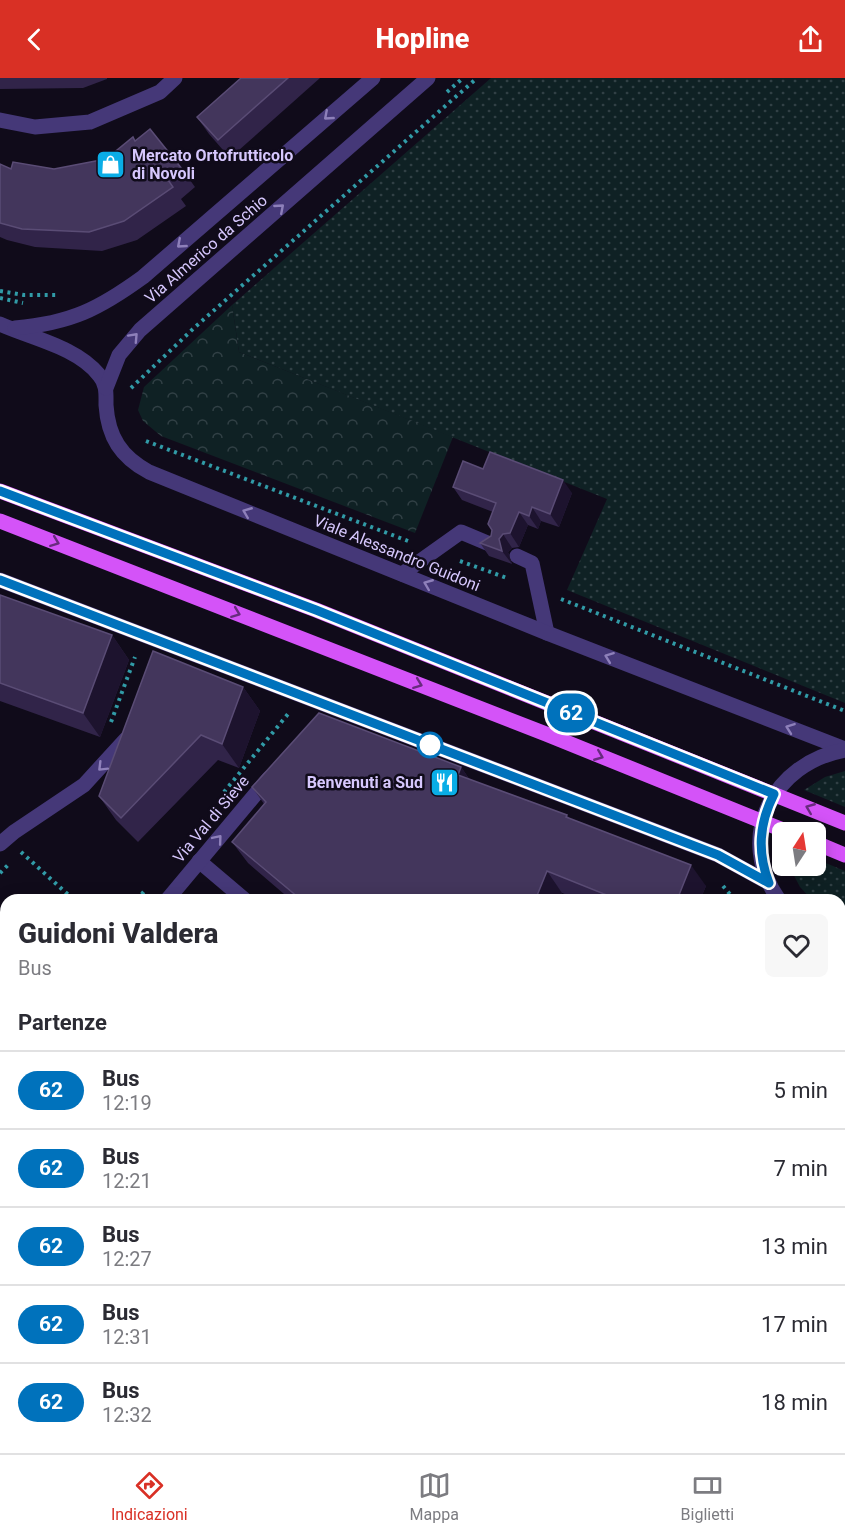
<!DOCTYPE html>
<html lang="it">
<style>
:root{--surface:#fff;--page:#f7f7f7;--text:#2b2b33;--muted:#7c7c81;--line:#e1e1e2;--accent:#d93025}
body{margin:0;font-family:Roboto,sans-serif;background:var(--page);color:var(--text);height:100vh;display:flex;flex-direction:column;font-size:22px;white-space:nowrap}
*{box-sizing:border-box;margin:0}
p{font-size:20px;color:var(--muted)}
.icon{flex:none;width:33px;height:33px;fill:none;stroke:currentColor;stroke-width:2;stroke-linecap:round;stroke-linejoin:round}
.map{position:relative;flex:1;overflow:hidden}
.drawer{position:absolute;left:0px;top:816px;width:846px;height:560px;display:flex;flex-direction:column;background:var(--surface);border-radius:18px 18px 0 0;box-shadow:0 3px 15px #0003}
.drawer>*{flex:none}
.badge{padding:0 12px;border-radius:20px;font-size:21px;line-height:39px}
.needle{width:39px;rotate:12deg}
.buttons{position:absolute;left:772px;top:744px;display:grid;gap:12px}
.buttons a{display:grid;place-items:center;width:54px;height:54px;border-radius:9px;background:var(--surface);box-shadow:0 3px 15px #0003;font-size:30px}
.map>.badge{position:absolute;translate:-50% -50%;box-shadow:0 0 0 3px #fff}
h2{padding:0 18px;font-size:22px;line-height:54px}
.round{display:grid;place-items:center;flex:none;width:63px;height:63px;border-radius:9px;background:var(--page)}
.summary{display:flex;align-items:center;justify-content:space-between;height:102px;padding:0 18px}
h1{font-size:28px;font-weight:800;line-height:45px}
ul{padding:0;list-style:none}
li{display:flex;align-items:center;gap:18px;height:78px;padding:0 18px;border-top:2px solid var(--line)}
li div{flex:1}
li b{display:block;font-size:22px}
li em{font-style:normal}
li .badge{min-width:66px;font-weight:700;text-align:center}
header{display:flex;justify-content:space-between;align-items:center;height:78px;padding:0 18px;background:var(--accent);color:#fff;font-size:27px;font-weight:800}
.tabs{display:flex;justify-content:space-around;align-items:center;height:84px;border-top:2px solid var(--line);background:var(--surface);font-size:16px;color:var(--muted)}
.tabs a{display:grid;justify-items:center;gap:3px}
.tabs .on{color:var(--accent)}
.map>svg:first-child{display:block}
.grass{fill:url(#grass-dots)}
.forest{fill:url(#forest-crowns)}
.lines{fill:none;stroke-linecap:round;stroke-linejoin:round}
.path{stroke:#319ba7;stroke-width:4;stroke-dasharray:3 4.5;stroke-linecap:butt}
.lane{stroke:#453878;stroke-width:15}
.street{stroke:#453878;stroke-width:15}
.primary{stroke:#d453f8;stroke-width:15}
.wall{fill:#312449}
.shaded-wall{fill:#1d132e}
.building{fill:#43365c;stroke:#5a4c75;stroke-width:1.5}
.oneway{stroke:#8e80ba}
.oneway2{stroke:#682b7e}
.line-casing{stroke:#fff;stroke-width:14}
.line{stroke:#0072bc;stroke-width:9}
.stop-dot{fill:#fff;stroke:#0072bc;stroke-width:3}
.labels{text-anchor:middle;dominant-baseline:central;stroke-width:5;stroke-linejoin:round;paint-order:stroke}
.poi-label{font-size:16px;font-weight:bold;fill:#d6c7fd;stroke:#100b1a;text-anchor:start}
.street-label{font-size:16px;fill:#d6c7fd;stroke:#100b1a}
</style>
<header><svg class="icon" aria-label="back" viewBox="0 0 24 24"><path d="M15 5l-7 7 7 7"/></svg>Hopline<svg class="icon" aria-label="share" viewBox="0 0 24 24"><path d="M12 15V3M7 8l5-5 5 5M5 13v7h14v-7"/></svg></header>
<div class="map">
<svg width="845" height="1375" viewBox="0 0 845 1375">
<defs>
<pattern id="grass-dots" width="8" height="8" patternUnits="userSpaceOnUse" patternTransform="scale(1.5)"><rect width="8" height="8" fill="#0f2124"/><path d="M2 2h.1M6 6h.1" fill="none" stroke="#314045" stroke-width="1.8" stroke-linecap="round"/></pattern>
<pattern id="forest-crowns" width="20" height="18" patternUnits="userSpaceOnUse" patternTransform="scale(1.5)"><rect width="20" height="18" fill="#0f2124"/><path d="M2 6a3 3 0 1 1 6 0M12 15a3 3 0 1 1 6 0" fill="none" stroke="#314045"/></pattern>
</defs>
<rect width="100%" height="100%" fill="#100b1a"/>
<g class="grass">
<polygon points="491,0 845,0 845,625 567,512 607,421 239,274 232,227"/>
<polygon points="845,693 845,729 804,712 825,699"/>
<polygon points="816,781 845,793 845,838 840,837 840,822 812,822 800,809 789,788 816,788"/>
<polygon points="840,1174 845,1181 845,1375 403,1375 397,1370 840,1370"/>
</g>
<polygon class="forest" points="232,227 239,274 453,359 415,455 161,358 143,343 138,332 144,309"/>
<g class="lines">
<g class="path">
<polyline points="447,14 463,0"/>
<polyline points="0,213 24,217 59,217"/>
<polyline points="0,220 23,225"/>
<polyline points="131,310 194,250 477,0"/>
<polyline points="146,363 408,463"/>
<polyline points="460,483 507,500"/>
<polyline points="561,521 845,633"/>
<polyline points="111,644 135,579"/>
<polyline points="224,714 288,636"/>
<polyline points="21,774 74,822"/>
<polyline points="0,795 8,787"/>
<polyline points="723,808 735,822"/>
<polyline points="137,822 146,811"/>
<polyline points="840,923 845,918"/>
<polyline points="840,937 845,944"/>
<polyline points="840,1012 845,1018"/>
<polyline points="840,1150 845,1146"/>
<polyline points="0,1355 6,1357"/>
<polyline points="50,1370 69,1375"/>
<polyline points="246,1370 252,1375"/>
<polyline points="533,1370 537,1375"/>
<polyline points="718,1370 725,1375"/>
<polyline points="92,1375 99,1370"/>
<polyline points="527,1375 529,1370"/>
<polyline points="587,1375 598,1370"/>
</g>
<g class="lane">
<polyline points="0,42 35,49 90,44 160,14 175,0"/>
<polyline points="517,478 532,485 547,555"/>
<polyline points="402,496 461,454 492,467"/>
</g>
<g class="street">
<path d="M0 246C31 260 77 269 99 297 107 306 106 316 106 327 108 359 121 379 149 394L547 555 845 671"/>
<path d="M15 250C71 245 99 231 143 199L373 0"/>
<polyline points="106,310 119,277 140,252 428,0"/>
<polyline points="0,502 718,777 769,805"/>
<polyline points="0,766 14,754 84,707 126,661"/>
<polyline points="199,783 245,822"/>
<polyline points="167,822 269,700"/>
<path d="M779 822C734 759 773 685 845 672"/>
<polyline points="840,859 845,860"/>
<polyline points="840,885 845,882"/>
<polyline points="840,977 845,984"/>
<polyline points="217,1370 223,1375"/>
<polyline points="165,1375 172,1370"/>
</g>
<g class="primary">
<polyline points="0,413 316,532 845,745"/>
<polyline points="0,443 546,656 788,754"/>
<polyline points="816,765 845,777"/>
</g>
</g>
<g class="wall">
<polygon points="0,0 107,0 107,1 83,10 0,11"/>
<polygon points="241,0 320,0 230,80 209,56 197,39"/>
<polygon points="135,63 182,91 195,109 181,121 186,128 137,162 102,173 35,169 7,162 0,159 0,86 11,91 54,91 106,81"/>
<polygon points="483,391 572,415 559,449 541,443 538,451 528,447 519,469 512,470 508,474 512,486 489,478 480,465 491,458 493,434 462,422 453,409"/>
<polygon points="0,517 112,557 129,582 100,659 0,623"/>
<polygon points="243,609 260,633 239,690 218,682 138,764 116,742 99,718"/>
<polygon points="461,689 470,702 567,737 570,741 706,808 700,822 580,822 562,815 559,822 291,822 248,785 232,764 264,726 252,709"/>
<polygon points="840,1027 845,1033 845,1130 840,1124"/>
<polygon points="253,1370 385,1370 392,1375 260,1375"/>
</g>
<g class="shaded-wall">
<polygon points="563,402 572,415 559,449 550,436"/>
<polygon points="532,429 541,443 538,451 529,438"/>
<polygon points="519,434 528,447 519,469 510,455"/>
<polygon points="503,456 512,470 508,474 512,486 502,473 499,461"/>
<polygon points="112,557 129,582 100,659 83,635"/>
<polygon points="243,609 260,633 239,690 222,666"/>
<polygon points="461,689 476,711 458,697"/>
<polygon points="691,787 706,808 700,822 677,822"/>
<polygon points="547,793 562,815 559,822 534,822"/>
<polygon points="6,1184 6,1211 0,1217 0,1191"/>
</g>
<g class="building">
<polygon points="241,0 288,0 218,62 197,39"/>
<polygon points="150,51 182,91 168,102 173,109 124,143 89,154 22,151 0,145 0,86 11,91 13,84 54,91 106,81 133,59 135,63"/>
<polygon points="490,374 563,402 550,436 532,429 529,438 519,434 510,455 503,456 499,461 502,473 480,465 491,458 492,452 488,446 496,425 453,409 463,383 483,391"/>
<polygon points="0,517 112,557 83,635 0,605"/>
<polygon points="153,573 243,609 222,666 201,657 121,740 99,718"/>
<polygon points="319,635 461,689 458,697 567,737 566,739 691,787 677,822 619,822 547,793 536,820 534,822 298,822 299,820 232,764 266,724 252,709"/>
<polygon points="840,1027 845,1033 845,1126 840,1120"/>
<polygon points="6,1072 6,1184 0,1191 0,1079"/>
<polygon points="845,1153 845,1170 840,1164 840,1158"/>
<polygon points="845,1278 845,1375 824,1375 819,1370 840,1370 840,1282"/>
<polygon points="263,1370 385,1370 392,1375 269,1375"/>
</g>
<defs><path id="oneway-chevron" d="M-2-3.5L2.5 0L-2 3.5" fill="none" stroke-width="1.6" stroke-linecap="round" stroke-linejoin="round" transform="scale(1.5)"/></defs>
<g class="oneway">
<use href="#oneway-chevron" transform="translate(328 38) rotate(139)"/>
<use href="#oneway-chevron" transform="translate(280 130) rotate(-41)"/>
<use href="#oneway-chevron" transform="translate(181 166) rotate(139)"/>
<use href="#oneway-chevron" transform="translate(134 259) rotate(-47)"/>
<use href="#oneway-chevron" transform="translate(247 434) rotate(-158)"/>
<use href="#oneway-chevron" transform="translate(428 506) rotate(-158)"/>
<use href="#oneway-chevron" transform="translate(609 579) rotate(-159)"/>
<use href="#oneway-chevron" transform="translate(790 650) rotate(-160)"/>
<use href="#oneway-chevron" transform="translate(102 689) rotate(135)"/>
<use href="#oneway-chevron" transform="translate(218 761) rotate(-50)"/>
</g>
<g class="oneway2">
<use href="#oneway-chevron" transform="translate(55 464) rotate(21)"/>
<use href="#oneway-chevron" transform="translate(236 535) rotate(21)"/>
<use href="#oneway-chevron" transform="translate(418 606) rotate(21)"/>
<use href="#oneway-chevron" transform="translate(599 678) rotate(22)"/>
<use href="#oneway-chevron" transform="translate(810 730) rotate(-158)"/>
</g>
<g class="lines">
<defs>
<path id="line" d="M0 413 316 532 774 716C759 746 757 774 769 805L718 777 0 502"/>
</defs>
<use href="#line" class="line-casing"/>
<use href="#line" class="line"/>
</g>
<defs>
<symbol id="shop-square" viewBox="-11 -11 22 22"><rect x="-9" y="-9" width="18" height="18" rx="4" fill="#0aade6" stroke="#100b1a"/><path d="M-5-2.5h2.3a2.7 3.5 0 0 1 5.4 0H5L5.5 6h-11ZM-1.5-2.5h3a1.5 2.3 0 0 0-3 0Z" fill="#fff"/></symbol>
<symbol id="restaurant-square" viewBox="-11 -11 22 22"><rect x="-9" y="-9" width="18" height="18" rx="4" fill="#0aade6" stroke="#100b1a"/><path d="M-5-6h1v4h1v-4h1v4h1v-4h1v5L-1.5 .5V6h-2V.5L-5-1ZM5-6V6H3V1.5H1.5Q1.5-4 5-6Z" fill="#fff"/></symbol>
</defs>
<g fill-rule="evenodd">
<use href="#shop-square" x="94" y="70" width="33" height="33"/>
<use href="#restaurant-square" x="428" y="688" width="33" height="33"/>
</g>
<circle class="stop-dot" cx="430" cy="667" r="12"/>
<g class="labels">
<g class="poi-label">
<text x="132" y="77">Mercato Ortofrutticolo<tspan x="132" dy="18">di Novoli</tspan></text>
<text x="423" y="704" text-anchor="end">Benvenuti a Sud</text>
</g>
<g class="street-label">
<text transform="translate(206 171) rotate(-41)">Via Almerico da Schio</text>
<text transform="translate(397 475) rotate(22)">Viale Alessandro Guidoni</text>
<text transform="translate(211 741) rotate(-50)">Via Val di Sieve</text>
</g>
</g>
</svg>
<div class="buttons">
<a><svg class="needle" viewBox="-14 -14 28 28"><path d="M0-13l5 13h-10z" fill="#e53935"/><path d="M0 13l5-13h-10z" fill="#7c7c81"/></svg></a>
</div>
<b class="badge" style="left:571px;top:635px;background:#0072bc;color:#fff">62</b>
<section class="drawer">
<div class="summary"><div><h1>Guidoni Valdera</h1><p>Bus</p></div><a class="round"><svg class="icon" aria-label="heart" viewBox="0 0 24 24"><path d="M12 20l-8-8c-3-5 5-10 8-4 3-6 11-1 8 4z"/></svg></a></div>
<h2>Partenze</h2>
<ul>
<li><span class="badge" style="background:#0072bc;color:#fff">62</span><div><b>Bus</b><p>12:19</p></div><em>5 min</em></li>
<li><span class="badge" style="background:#0072bc;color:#fff">62</span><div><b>Bus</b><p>12:21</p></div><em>7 min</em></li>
<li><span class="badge" style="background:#0072bc;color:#fff">62</span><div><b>Bus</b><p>12:27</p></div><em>13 min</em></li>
<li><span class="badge" style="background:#0072bc;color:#fff">62</span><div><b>Bus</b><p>12:31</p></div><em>17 min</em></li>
<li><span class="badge" style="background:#0072bc;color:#fff">62</span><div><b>Bus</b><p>12:32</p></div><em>18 min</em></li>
</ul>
</section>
</div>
<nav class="tabs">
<a class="on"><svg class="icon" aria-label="directions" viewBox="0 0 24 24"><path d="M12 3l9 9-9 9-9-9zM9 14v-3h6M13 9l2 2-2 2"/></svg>Indicazioni</a>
<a><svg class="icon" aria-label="map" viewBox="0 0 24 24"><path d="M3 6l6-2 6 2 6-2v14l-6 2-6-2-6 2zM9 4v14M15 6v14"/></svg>Mappa</a>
<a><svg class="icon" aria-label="tickets" viewBox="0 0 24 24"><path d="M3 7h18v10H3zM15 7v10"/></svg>Biglietti</a>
</nav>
